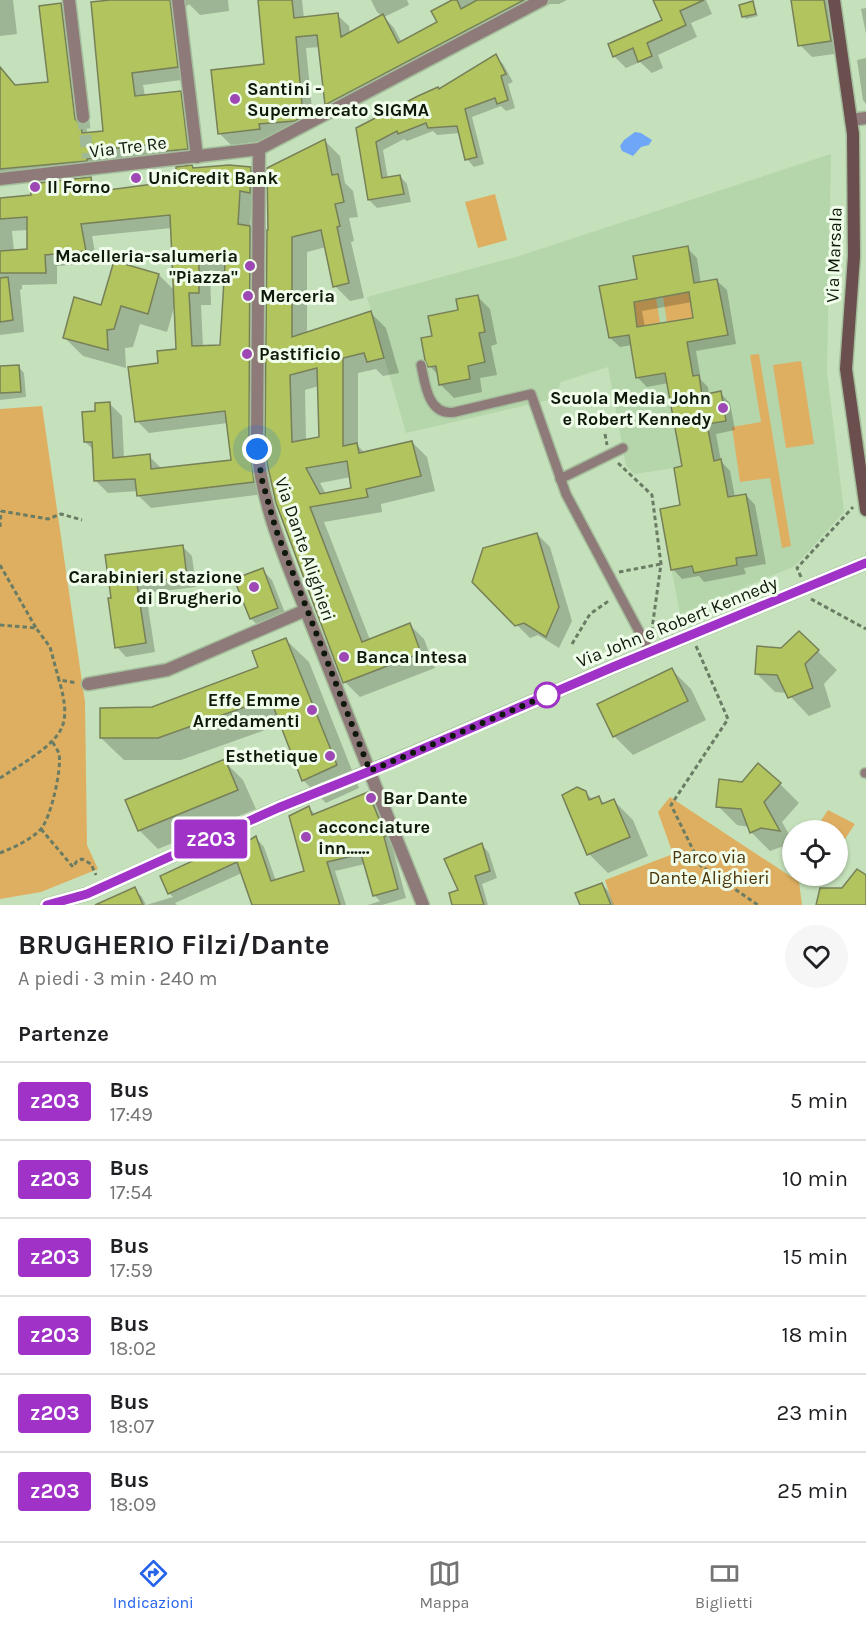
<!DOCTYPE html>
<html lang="it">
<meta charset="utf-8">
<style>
:root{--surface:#fff;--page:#f6f6f6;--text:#202124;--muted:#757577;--line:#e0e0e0;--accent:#2563eb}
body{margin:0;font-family:Karla,sans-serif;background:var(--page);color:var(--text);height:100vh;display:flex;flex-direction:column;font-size:22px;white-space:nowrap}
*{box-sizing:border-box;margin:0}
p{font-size:20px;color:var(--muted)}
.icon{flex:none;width:33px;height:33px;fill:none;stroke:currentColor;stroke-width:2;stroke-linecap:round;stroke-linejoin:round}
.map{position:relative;height:905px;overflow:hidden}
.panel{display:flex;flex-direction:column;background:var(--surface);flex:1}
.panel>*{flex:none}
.badge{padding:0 12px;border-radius:4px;font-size:21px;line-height:39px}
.buttons{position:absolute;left:782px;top:820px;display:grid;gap:12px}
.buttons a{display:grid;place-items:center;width:66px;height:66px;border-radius:50%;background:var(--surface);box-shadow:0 2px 4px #0004;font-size:30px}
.you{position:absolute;width:30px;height:30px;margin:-15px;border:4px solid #fff;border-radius:50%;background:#1a73e8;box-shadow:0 0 0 9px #1a73e833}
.map>.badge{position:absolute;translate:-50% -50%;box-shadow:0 0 0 3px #fff}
h2{padding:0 18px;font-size:22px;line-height:54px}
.round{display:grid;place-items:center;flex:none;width:63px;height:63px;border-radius:32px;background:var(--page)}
.head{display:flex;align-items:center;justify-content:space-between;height:102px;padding:0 18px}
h1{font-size:28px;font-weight:700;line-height:45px}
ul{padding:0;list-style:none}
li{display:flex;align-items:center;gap:18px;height:78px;padding:0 18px;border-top:2px solid var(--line)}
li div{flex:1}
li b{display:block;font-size:22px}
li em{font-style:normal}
li .badge{min-width:66px;font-weight:700;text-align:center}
.menu{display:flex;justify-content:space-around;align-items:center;height:84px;border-top:2px solid var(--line);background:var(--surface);font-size:16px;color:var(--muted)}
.menu a{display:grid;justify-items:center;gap:3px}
.menu .current{color:var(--accent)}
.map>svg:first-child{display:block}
.built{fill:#b5d5ab}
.green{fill:#dfaf61}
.water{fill:#70a6f6}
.shadow{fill:#0003;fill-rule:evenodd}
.building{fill:#b1c45d;stroke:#778058;stroke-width:1.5;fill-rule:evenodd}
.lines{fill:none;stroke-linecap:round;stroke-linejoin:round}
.pedestrian-tunnel{stroke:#a0b998;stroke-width:12;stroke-dasharray:12 6;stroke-linecap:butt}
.service-casing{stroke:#a4bd9b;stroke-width:12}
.pedestrian-casing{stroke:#a4bd9b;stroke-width:15}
.minor-casing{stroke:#a4bd9b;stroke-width:15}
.secondary-casing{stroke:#a4bd9b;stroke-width:15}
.path{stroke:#6a7d64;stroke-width:3;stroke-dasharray:4.5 3;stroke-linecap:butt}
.service{stroke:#8f7a7a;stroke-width:9}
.pedestrian{stroke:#8f7a7a;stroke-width:12}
.minor{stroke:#8f7a7a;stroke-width:12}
.secondary{stroke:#6b4e4e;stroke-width:12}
.line-casing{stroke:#fff;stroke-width:14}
.line{stroke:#a032c8;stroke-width:9}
.walk{stroke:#0e180b;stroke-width:6;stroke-dasharray:0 10.8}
.poi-dot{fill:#9d48b5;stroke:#effdea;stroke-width:2}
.stop-dot{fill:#fff;stroke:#a032c8;stroke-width:3}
.labels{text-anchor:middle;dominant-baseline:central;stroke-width:6;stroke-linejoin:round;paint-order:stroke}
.poi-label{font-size:18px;font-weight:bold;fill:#0e180b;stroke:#effdea;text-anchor:start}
.street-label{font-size:18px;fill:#0e180b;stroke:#effdea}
.park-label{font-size:18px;fill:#4b340a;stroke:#effdea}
</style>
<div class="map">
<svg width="866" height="905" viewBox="0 0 866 905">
<rect width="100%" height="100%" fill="#c5e1bb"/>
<polygon class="built" points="831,154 827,372 844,512 795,566 680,614 660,509 680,505 674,468 635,474 626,466 608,367 561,382 553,399 406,433 367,297 516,257"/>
<g class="green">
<polygon points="495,194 507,240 478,248 465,202"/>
<polygon points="689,292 693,318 667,323 663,297"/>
<polygon points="656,298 660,323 637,327 634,302"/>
<polygon points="759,354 791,546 782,548 770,478 740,482 732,427 761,422 750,355"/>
<polygon points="801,361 814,444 786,448 773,365"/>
<polygon points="42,406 85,702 87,845 98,869 41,892 0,899 0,409"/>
<polygon points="670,797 799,882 802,905 613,905 605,880 673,854 658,812"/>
<polygon points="828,810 855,824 837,851 837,831 814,831"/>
</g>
<polygon class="water" points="635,132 641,133 652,140 649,145 641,147 633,156 622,151 620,146 624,140"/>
<g class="shadow">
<polygon points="0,0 13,0 17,34 0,36"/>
<polygon points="125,0 228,0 229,11 200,15 189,4 182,10 189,79 143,85 145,96 180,92 192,104 199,161 0,183 0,79 16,87 50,83 61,5 73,17 87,132 88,134 105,132"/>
<polygon points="259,0 302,0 304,19 337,15 349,26 350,34 382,16 377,12 371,0 407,0 409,5 384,17 394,28 402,43 439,23 455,0 567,0 559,4 550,4 338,116 326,104 320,47 306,48 314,128 307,132 270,135 270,140 231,145 219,133 266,66"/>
<polygon points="654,0 706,0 712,14 691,23 697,37 658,55 663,68 652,73 640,62 626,68 614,56 664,21"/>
<polygon points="793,0 834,0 842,53 812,57 800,45"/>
<polygon points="752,3 758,16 746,19 744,17"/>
<polygon points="866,8 866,34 861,9"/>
<polygon points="495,56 503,64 513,82 508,84 515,108 506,111 501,106 472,117 484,164 474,167 467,159 460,133 437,135 433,131 407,141 404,139 383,150 388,179 400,176 407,184 411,202 377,208 369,200 357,129 439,90"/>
<polygon points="866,58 866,104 863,100 857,60"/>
<path d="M325 141 340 156 345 183 353 191 358 217 349 218 354 241 351 242 364 298 350 301 335 286 326 247 307 252V334L371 313 386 328 399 373 383 376 376 369 358 373V446L365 453 412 442 427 457 435 491 381 504 382 512 324 522 370 640 409 624 424 639 435 668 360 697 345 682 281 513 268 231ZM319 386 320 438 306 441 305 390ZM351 477 353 489 326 494 320 483Z"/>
<path d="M192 167 195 170 250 168 262 181V204L252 203 250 228 262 240 260 453 265 494 151 508 138 495V491L108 493 96 481 94 450 85 442 97 413 110 404 122 416 124 458 149 456 161 468 232 461 228 423 149 433 137 421 160 365 177 350 175 304 167 332 140 324 133 347 125 348 126 368 83 356 64 337 102 307 159 275 175 291 172 228 92 236 97 263 57 266V284L22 285V289L20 290 24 332 0 335V200L32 196 90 178 103 192 178 183ZM28 230 29 250 14 251 12 231ZM210 270 226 273 221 347H203L201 305H211Z"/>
<path d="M687 248 697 258 701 284 717 281 727 290 736 344 696 351 701 380 708 387 709 395 720 393 730 403 735 430 716 434 721 461 730 471 735 497 746 495 755 505 766 564 744 568 746 574 704 582 699 576 682 579 673 569 682 506 684 467 669 383 647 387 638 378 632 345 620 347 610 338 638 280ZM692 302 695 319 645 327 642 311Z"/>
<polygon points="477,296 490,309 497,344 491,346 497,375 480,378 482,392 454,398 441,385 439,376 430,366 433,337"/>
<polygon points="18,366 24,373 26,397 0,400 0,368"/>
<polygon points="537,534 550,547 572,621 559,648 538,635 530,638 474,582"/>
<polygon points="183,547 192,556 196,587 146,593 155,652 126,657 117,647 109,599"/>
<polygon points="262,570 272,580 287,618 261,628 251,619"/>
<polygon points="799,633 837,670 824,684 831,707 809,716 787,693 775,692 756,673"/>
<polygon points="286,640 309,662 359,788 326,803 303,780 282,724 181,760 124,760 101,738 153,708 260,668"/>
<polygon points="672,670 691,689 706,720 633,755 614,736"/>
<polygon points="224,761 243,780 256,809 158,849 139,830"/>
<polygon points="743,783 780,784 799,803 782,822 792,839 792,848 781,847 770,851 751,832 749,827 737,825 718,806"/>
<polygon points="585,792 593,800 599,798 605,804 614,801 633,820 648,856 608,873 589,854"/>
<polygon points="368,793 377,802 394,845 392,846 406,898 382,905 368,905 380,901 374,895 365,864 335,871 346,905 253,905 242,873 175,903 177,905 98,905 134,889 142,897 146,905 173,897 169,893 217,851 224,858 256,838 264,847 276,881 306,872 309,808 316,815"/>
<polygon points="482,845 489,853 497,878 482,884 488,905 454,905"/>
<polygon points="602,884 608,891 614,905 581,905"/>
</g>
<g class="building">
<polygon points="110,0 170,0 178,67 132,73 135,96 181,91 188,149 167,151 166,143 99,150 100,157 87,159 87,161 0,169 0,67 15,85 48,82 39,6 61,3 75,119 81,125 82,133 103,131 91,2"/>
<polygon points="258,0 292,0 294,18 338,13 341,37 383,14 398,43 437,22 431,11 452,0 457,0 461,9 477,0 524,0 325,105 317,35 296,37 303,116 295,121 259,124 260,129 218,134 211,70 264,64"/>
<polygon points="653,0 704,0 680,11 686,25 647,43 652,56 638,62 633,48 613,57 608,44 662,20"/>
<polygon points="791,0 824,0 831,41 798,46"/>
<polygon points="753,1 756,14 742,17 739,5"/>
<polygon points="496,54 506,74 501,76 508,100 497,104 495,98 465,109 477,157 465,160 457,126 428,128 426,123 398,134 397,131 376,142 382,178 400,175 404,194 368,200 356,128 418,96 438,87 439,89"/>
<path d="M325 139 332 175 338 174 344 202 335 204 340 226 337 227 349 283 333 287 321 230 292 237V337L371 311 384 358 367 362 364 353 343 358V446L357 443 359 453 412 441 421 476 366 489 368 497 310 507 362 642 410 623 421 653 343 683 276 503 267 463 265 440 267 230H268L267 168ZM317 368 319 437 292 442 290 375ZM347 461 351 488 320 494 306 468Z"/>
<path d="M192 165 193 168 229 165 251 167 250 193 240 191 238 224 250 226 249 440 254 482 137 496 135 479 94 481 92 442H84L82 412 95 411V403L110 402 113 458 150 454 151 469 231 460 225 411 135 422 128 367 158 363 157 351 176 349 170 215 81 224 86 251 45 255 46 273H0V251L27 249V217L0 219V198L31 195 30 184 91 177 93 192 176 181V167ZM199 258 225 264 220 345 192 346 189 293H199Z"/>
<path d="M688 246 694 283 717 279 728 335 687 342 693 376 699 375 702 395 721 391 726 421 707 424 714 461 721 459 728 497 746 494 757 555 736 558 737 565 694 573 692 566 671 570 660 509 680 505 674 468 682 466 665 373 636 378 629 335 609 338 599 286 637 279 633 256ZM689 292 693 318 637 327 634 302Z"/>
<polygon points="114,261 159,274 148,314 121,306 114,329 107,330 108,350 63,338 74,297 101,305"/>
<polygon points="8,277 13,320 0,322 0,278"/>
<polygon points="478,295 485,332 479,333 485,362 468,366 470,379 439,385 436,366 428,367 425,360 421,338 432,336 428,316 458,310 456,299"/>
<polygon points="19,365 21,392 0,393 0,366"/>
<polygon points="537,533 559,607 546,637 524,623 515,626 472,582 483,548"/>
<polygon points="183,545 187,577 137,584 146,643 115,648 108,598 111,598 105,555"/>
<polygon points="263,568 278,608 250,619 234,579"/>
<polygon points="799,631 819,650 805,664 813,688 788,698 777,675 755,674 757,646 781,648"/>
<polygon points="286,638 337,765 302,781 270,698 158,738 100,738 100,708 152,707 258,667 252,651"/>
<polygon points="672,668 688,701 613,737 597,704"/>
<polygon points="225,759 238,790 138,831 125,800"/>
<polygon points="758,763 781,783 764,802 780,831 761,828 750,833 741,809 716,807 719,779 742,782"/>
<polygon points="577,787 586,791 589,800 599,796 602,804 614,799 630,837 587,855 562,795"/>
<polygon points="368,792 386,836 384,837 398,889 373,896 361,854 327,862 340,905 252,905 237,862 168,894 160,876 218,849 221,858 256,836 271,881 304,871 289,816 309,806 312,815"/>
<polygon points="482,843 490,871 475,876 484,905 452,905 449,893 458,890 444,859"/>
<polygon points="857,869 866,875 866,905 816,905 820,888 842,888"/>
<polygon points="602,883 611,905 580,905 575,893"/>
<polygon points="135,887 143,905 95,905"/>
</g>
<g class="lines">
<polyline class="pedestrian-tunnel" points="83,117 88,158"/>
<defs>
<g id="service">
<path d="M421 365C425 383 428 417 455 412L531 394 566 494 650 652"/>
<polyline points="560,479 623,448"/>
<polyline points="865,773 866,773"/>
</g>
<polyline id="pedestrian" points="69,0 83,117"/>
<g id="minor">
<polyline points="178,0 197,157"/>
<polyline points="851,120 866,118"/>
<path d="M259 149 257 440C259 504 291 572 314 631 350 722 386 814 423 905"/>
<polyline points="0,179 259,149 542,0"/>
<polyline points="88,684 167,670 306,610"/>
<polyline points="47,905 87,894 278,808 389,763 613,667 866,563"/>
</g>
<polyline id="secondary" points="834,0 853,134 854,256 846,369 866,510"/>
</defs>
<use href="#service" class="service-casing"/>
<use href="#pedestrian" class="pedestrian-casing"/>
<use href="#minor" class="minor-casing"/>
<use href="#secondary" class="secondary-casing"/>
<g class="path">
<polyline points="605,434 607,445"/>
<polyline points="618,463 652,495 661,564 652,629"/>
<polyline points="1,511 48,519 61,514 82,520"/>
<polyline points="0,527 1,511"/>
<polyline points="0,565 36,628"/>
<polyline points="619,572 661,564"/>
<polyline points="801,577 797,568 853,507"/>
<polyline points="811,599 866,629"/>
<polyline points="0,625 36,628 50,647 59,680 77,683"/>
<polyline points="572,644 590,614 610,600"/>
<polyline points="696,646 728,719 671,805 701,866 758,905"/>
<path d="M0 778C18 766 54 747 62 727 68 713 63 694 59 680"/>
<polyline points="41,829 73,867 77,861 82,859 91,864 96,875"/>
<path d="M0 853C14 847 29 841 40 830 51 819 62 768 59 754 58 750 54 745 52 741"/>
</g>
<use href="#service" class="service"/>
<use href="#pedestrian" class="pedestrian"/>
<use href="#minor" class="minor"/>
<use href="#secondary" class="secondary"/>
</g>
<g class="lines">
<defs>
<polyline id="line" points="47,905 87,894 278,808 390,763 613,667 866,563"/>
</defs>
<use href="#line" class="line-casing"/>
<use href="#line" class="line"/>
<polyline class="walk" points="257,449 262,480 276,530 370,771 553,693 547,695"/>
</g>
<g class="poi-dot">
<circle cx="235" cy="99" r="6"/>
<circle cx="136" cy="178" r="6"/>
<circle cx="35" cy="187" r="6"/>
<circle cx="250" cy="266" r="6"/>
<circle cx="248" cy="296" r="6"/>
<circle cx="247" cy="354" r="6"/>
<circle cx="723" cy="408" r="6"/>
<circle cx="254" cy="587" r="6"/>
<circle cx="344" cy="657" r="6"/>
<circle cx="312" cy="710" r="6"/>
<circle cx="330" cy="756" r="6"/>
<circle cx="371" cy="798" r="6"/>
<circle cx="306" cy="837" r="6"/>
</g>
<circle class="stop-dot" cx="547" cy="695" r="12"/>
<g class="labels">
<g class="poi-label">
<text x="247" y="89">Santini -<tspan x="247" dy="21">Supermercato SIGMA</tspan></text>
<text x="148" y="178">UniCredit Bank</text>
<text x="47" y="187">Il Forno</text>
<text x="238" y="256" text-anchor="end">Macelleria-salumeria<tspan x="238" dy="21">"Piazza"</tspan></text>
<text x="260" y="296">Merceria</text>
<text x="259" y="354">Pastificio</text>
<text x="711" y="398" text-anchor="end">Scuola Media John<tspan x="711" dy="21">e Robert Kennedy</tspan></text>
<text x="242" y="577" text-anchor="end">Carabinieri stazione<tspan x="242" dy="21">di Brugherio</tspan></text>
<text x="356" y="657">Banca Intesa</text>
<text x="300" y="700" text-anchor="end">Effe Emme<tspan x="300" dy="21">Arredamenti</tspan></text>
<text x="318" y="756" text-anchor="end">Esthetique</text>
<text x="383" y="798">Bar Dante</text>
<text x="318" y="827">acconciature<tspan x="318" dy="21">inn......</tspan></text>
</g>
<g class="street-label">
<text transform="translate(128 147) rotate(-7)">Via Tre Re</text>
<text transform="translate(834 255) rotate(-88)">Via Marsala</text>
<text transform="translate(305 549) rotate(71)">Via Dante Alighieri</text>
<text transform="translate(677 622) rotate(-22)">Via John e Robert Kennedy</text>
</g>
<g class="park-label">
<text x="709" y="857">Parco via<tspan x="709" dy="21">Dante Alighieri</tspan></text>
</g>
</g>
</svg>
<div class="buttons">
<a><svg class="icon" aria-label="locate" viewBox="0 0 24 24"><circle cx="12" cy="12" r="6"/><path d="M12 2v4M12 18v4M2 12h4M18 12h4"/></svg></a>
</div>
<div class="you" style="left:257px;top:449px"></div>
<b class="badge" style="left:211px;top:839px;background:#a032c8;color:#fff">z203</b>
</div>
<section class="panel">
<div class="head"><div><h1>BRUGHERIO Filzi/Dante</h1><p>A piedi · 3 min · 240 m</p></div><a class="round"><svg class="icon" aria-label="heart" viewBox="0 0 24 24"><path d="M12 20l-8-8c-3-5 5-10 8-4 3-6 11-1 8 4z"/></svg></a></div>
<h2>Partenze</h2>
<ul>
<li><span class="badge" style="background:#a032c8;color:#fff">z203</span><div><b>Bus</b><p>17:49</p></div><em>5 min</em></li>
<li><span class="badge" style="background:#a032c8;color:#fff">z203</span><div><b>Bus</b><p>17:54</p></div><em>10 min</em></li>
<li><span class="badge" style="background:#a032c8;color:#fff">z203</span><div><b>Bus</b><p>17:59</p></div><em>15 min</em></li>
<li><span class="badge" style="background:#a032c8;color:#fff">z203</span><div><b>Bus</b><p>18:02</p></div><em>18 min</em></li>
<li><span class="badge" style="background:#a032c8;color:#fff">z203</span><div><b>Bus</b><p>18:07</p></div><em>23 min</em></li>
<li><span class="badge" style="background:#a032c8;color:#fff">z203</span><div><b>Bus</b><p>18:09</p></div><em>25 min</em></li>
</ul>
</section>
<nav class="menu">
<a class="current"><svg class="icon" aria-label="directions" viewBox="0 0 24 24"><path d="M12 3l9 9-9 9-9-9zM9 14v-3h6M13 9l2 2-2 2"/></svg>Indicazioni</a>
<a><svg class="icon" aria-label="map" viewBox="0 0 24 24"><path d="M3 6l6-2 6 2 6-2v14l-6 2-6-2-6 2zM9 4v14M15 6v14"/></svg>Mappa</a>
<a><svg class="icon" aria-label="tickets" viewBox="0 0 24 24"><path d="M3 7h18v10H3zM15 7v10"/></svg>Biglietti</a>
</nav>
